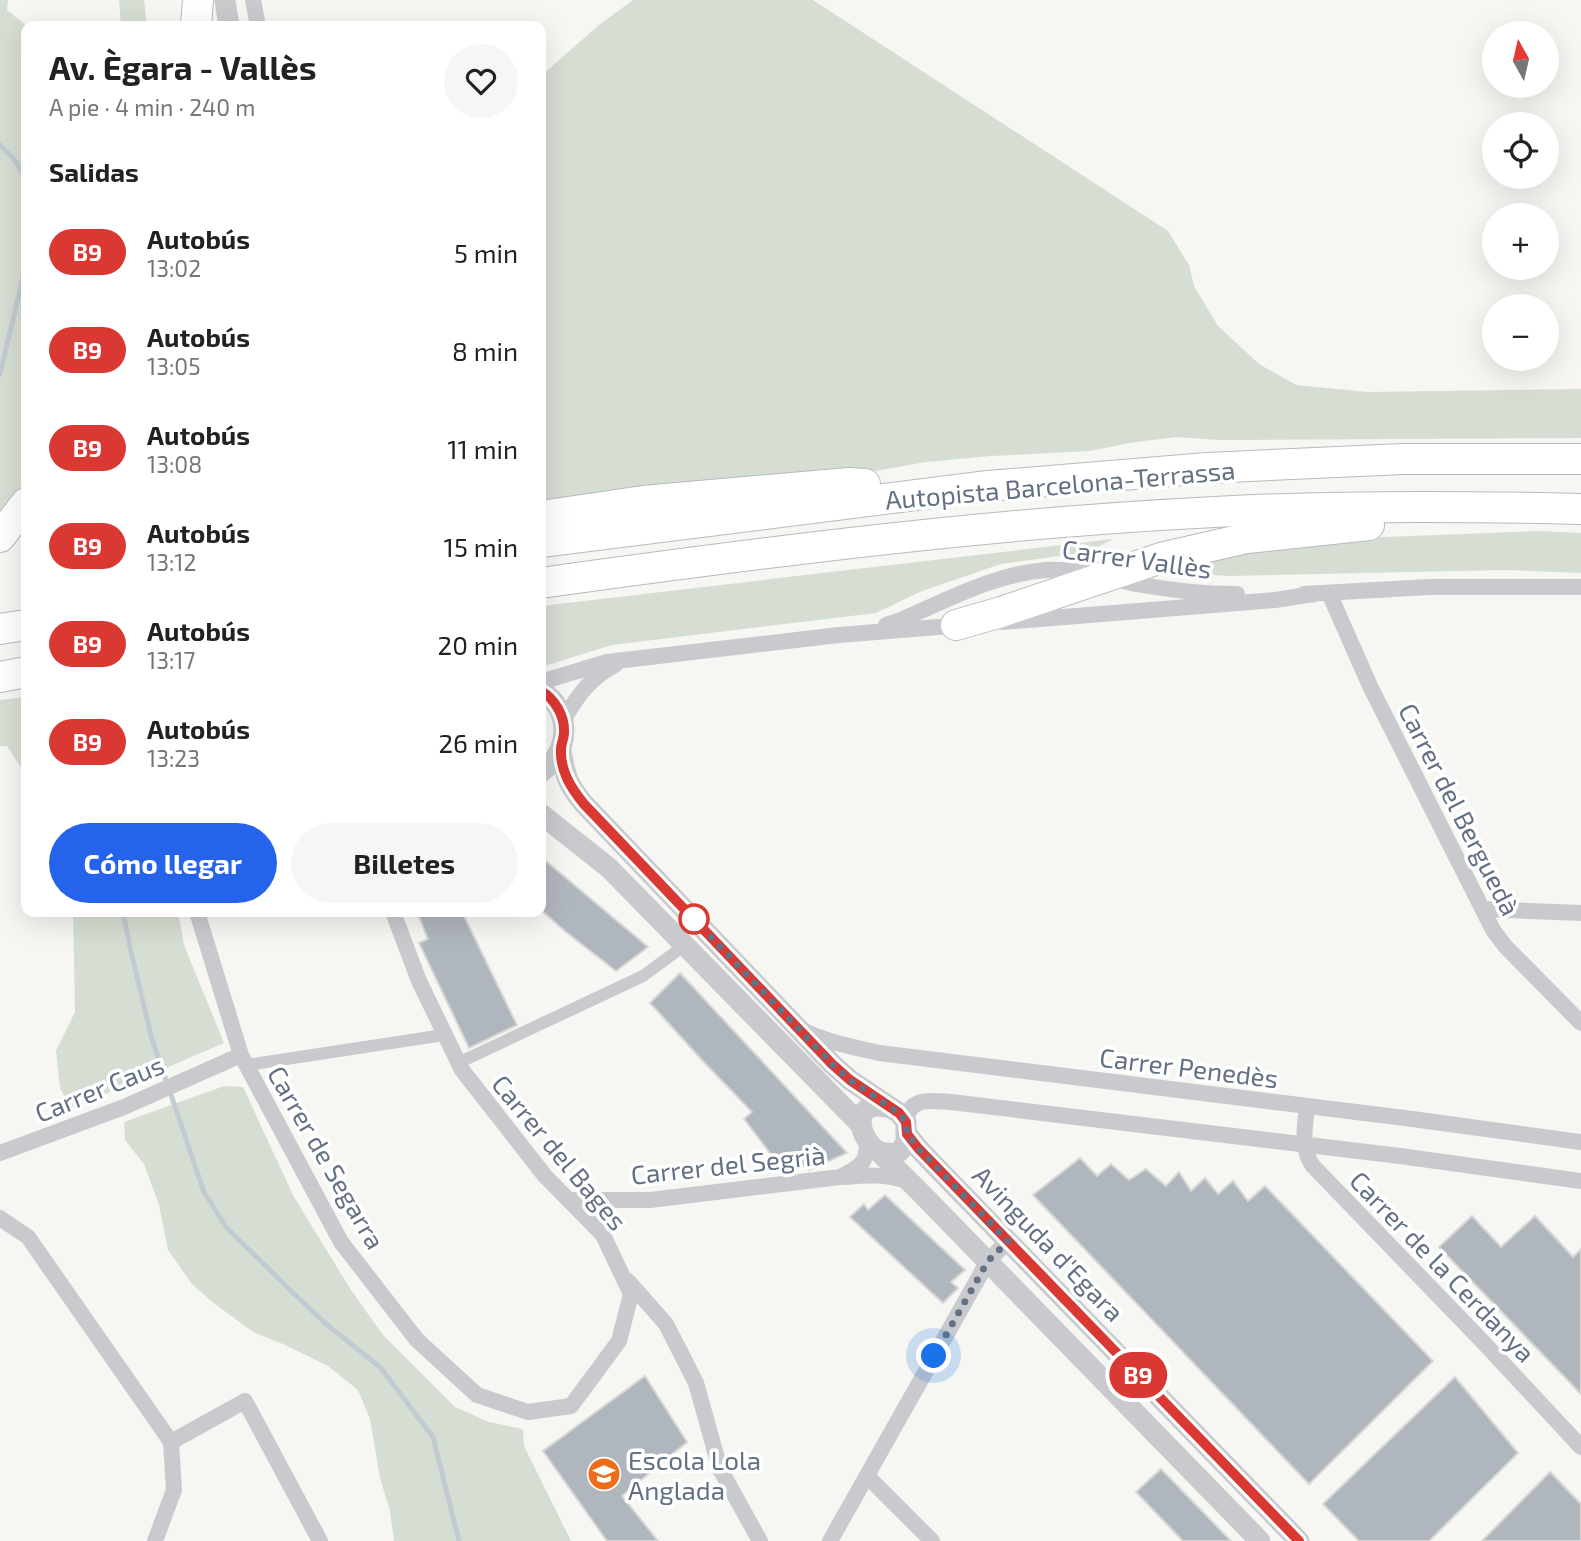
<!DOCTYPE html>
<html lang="es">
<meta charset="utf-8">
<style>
:root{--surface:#fff;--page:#f6f6f6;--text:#222;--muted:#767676;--accent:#2563eb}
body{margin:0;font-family:"Exo 2",sans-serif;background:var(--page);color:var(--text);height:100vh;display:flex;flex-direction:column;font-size:26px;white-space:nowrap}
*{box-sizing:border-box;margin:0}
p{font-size:23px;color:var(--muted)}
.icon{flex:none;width:38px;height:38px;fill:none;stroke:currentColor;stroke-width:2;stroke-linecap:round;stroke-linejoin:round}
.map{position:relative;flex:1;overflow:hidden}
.sheet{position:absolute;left:21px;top:21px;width:525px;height:896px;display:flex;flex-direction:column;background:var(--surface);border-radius:14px;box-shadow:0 7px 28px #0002}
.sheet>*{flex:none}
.badge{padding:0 14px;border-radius:23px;font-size:24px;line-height:46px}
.needle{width:46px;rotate:352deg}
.controls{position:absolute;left:1482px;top:21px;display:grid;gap:14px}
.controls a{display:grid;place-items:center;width:77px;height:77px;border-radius:50%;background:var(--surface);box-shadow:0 7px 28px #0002;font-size:35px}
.you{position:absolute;width:35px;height:35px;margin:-18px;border:5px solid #fff;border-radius:50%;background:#1a73e8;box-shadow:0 0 0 10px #1a73e833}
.map>.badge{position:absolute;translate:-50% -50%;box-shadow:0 0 0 4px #fff}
h2{padding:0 28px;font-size:26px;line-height:63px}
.round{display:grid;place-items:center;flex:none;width:74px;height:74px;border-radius:37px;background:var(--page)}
.summary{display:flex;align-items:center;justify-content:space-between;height:119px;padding:0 28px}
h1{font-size:33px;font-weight:700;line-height:52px}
.primary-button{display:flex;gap:14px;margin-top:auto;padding:14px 28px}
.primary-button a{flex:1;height:80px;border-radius:42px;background:var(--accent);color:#fff;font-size:28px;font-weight:700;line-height:80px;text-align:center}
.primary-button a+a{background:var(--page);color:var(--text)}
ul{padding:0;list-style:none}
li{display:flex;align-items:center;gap:21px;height:98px;padding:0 28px}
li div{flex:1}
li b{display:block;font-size:26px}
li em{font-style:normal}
li .badge{min-width:77px;font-weight:700;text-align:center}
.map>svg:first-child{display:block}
.green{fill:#d6ded3}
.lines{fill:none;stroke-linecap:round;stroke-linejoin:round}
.stream{stroke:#c3cbd2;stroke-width:5}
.building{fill:#b0b6bd;stroke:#d7d7d5;stroke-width:2}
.motorway-casing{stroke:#b7babe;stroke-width:32}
.pedestrian{stroke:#c8cace;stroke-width:12}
.minor{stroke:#c8cace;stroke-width:16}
.tertiary{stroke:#c8cace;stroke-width:21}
.motorway{stroke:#fff;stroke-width:30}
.line-casing{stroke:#fff;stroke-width:16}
.line{stroke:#da3832;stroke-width:10}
.walk{stroke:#637185;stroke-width:7;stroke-dasharray:0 12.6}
.stop-dot{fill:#fff;stroke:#da3832;stroke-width:3.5}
.labels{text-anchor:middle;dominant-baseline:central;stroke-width:7;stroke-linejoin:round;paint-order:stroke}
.street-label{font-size:26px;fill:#637185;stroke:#fff}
.poi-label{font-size:26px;fill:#637185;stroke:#fff;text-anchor:start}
</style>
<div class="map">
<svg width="1581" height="1541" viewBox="0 0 1581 1541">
<rect width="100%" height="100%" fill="#f6f6f2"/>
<g class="green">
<polygon points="0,0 8,0 7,10 27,26 26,478 19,491 0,514"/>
<polygon points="119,0 144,0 147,26 121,26"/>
<polygon points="633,0 813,0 1168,231 1189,265 1194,286 1218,326 1259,364 1296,385 1368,392 1581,389 1581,438 1218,440 1177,437 1129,443 1090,451 991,456 926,462 831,479 541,516 541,76 599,25"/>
<polygon points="1538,531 1581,533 1581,573 1505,570 1229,576 1143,570 1257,542"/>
<polygon points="1113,539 1089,552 1001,564 922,591 876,613 612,645 541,667 541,606"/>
<polygon points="26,697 26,775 7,746 0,746 0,700"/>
<polygon points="73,912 178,912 184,945 224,1043 71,1109 60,1088 56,1051 75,1012"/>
<polygon points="224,1086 243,1087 294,1197 351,1290 383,1335 455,1407 489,1422 523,1429 524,1446 571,1541 394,1541 390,1511 380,1478 370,1419 358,1390 328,1366 283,1344 253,1332 211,1301 192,1284 168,1250 159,1205 144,1164 125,1140 124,1122"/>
</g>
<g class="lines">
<g class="stream">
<polyline points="0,145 13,158 26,177"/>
<polyline points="0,374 26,265"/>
<polyline points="123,912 131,952 152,1039 204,1192 226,1227 289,1289 326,1324 380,1367 433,1437 459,1541"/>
</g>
</g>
<g class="building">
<polygon points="541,857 648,947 616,971 566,932 541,910"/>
<polygon points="417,912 462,912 517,1025 469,1048 419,943 428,939"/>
<polygon points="680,973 847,1153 809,1170 798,1161 783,1170 744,1119 752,1112 702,1060 650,1003"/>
<polygon points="1080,1158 1097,1176 1111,1164 1129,1180 1146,1169 1166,1186 1179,1172 1191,1191 1205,1178 1218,1194 1233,1181 1248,1201 1265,1186 1433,1361 1309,1484 1033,1195"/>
<polygon points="885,1195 965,1270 951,1282 958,1288 943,1303 850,1217 864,1204 868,1210"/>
<polygon points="1472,1216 1501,1247 1535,1216 1573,1257 1581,1249 1581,1394 1439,1247"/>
<polygon points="645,1376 687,1442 622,1496 658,1541 607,1541 543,1451"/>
<polygon points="1455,1377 1518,1453 1429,1541 1359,1541 1323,1504"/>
<polygon points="1161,1469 1231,1541 1183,1541 1136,1492"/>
<polygon points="1550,1472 1581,1504 1581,1541 1482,1541"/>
</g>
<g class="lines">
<defs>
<g id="motorway">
<polyline points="196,26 198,0"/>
<polyline points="541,516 643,501 849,483 865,484"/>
<polyline points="0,537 26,503"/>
<polyline points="541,542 988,486 1207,468 1403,459 1581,459"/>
<path d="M541 583C765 552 990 523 1215 512 1337 505 1459 506 1581 509"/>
<polyline points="956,625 1001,612 1164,557 1247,538 1369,525"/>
<polyline points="0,629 26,625"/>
<polyline points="0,677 26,672"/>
</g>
</defs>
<use href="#motorway" class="motorway-casing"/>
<g class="pedestrian">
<polyline points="458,1063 643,976 685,945"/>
<polyline points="247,1065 444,1035"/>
</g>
<g class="minor">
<polyline points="253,0 258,26"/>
<polyline points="1329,593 1370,686 1493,930 1505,946 1581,1023"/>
<polyline points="1304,594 1429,587 1581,587"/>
<polyline points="1002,622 1275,600 1314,594"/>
<path d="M886 625 896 622C944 602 993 574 1046 570 1077 568 1107 578 1136 584 1169 590 1202 594 1237 594"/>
<polyline points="541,682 607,662 839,635 963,625"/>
<path d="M563 721C576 698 590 677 615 665"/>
<polyline points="1483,909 1581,913"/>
<polyline points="197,912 241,1055 341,1242 417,1340 477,1395 528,1412 571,1406 619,1341 631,1294 603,1235 545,1176 462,1070 419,981 393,912"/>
<path d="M802 1030C826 1042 853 1047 879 1053L1405 1118 1581 1142"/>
<path d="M1307 1106C1305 1128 1300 1148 1313 1166L1484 1343 1581 1447"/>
<path d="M906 1122C909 1096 931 1101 951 1102L1400 1156 1581 1181"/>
<polyline points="0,1153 124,1107 241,1055"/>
<path d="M846 1177C867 1175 886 1174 906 1181"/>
<path d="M569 1200H650L840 1177C859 1168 870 1162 866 1138"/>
<polyline points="0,1218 28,1237 171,1442 174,1490 155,1541"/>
<polyline points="628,1281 666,1324 696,1383 720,1469 760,1541"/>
<polyline points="171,1442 245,1401 320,1541"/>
<polyline points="867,1476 932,1541"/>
<polyline points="830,1541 988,1261 1008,1241"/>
</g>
<g class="tertiary">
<polyline points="225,0 229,26"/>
<path d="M541 691C573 710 570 753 541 772"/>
<path d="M561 750C565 775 567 784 584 804L832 1064 850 1080 899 1113 906 1122V1143L900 1151 894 1154 879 1152"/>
<polyline points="541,814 609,868 861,1125"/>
<path d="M890 1108C852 1097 855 1136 879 1152L916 1188 1260 1541"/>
<polyline points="907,1134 918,1148 937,1168 1299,1541"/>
</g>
<use href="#motorway" class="motorway"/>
</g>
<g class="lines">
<defs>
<path id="line" d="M541 691C555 699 565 716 564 733 564 738 561 744 561 749 560 771 571 788 584 804L832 1064 850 1080 899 1113 906 1122 907 1134 918 1148 1299 1541"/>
</defs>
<use href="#line" class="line-casing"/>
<use href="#line" class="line"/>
<polyline class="walk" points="694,919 832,1064 850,1080 899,1113 906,1122 907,1134 918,1148 1008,1241 988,1261 934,1356"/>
</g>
<defs>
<symbol id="school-disc" viewBox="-11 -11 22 22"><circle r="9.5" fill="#ed6d1b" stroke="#fff"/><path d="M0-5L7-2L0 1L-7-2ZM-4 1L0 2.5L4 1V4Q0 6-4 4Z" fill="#fff"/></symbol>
</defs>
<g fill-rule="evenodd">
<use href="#school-disc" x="585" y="1455" width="38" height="38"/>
</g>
<circle class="stop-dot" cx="694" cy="919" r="14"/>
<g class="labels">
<g class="street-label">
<text transform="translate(1060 484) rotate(-5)">Autopista Barcelona-Terrassa</text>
<text transform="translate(1137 558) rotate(8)">Carrer Vallès</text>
<text transform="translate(1460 809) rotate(63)">Carrer del Berguedà</text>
<text transform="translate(1189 1067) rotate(7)">Carrer Penedès</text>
<text transform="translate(99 1088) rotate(-22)">Carrer Caus</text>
<text transform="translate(560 1152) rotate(50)">Carrer del Bages</text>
<text transform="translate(327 1157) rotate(60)">Carrer de Segarra</text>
<text transform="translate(728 1164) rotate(-6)">Carrer del Segrià</text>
<text transform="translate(1049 1243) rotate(46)">Avinguda d'Egara</text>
<text transform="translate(1443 1266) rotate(46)">Carrer de la Cerdanya</text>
</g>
<g class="poi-label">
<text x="628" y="1459">Escola Lola<tspan x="628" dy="30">Anglada</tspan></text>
</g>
</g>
</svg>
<div class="controls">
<a><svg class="needle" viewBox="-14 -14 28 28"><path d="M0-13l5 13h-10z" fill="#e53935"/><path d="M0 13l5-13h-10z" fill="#767676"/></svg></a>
<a><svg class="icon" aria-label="locate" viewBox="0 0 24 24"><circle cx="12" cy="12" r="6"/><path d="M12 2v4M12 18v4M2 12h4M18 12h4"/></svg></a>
<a>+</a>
<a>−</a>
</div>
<div class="you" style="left:934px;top:1356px"></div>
<b class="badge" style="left:1138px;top:1375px;background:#da3832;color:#fff">B9</b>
<section class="sheet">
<div class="summary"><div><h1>Av. Ègara - Vallès</h1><p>A pie · 4 min · 240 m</p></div><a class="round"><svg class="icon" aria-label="heart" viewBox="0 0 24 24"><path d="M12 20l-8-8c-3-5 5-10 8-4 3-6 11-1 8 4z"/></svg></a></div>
<h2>Salidas</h2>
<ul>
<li><span class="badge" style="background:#da3832;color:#fff">B9</span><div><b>Autobús</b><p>13:02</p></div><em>5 min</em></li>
<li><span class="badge" style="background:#da3832;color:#fff">B9</span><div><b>Autobús</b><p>13:05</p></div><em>8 min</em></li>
<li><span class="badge" style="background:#da3832;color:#fff">B9</span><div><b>Autobús</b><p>13:08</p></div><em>11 min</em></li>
<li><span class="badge" style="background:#da3832;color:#fff">B9</span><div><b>Autobús</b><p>13:12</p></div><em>15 min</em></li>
<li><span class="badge" style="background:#da3832;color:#fff">B9</span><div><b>Autobús</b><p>13:17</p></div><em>20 min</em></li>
<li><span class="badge" style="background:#da3832;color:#fff">B9</span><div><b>Autobús</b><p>13:23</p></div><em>26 min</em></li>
</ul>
<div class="primary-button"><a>Cómo llegar</a><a>Billetes</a></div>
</section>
</div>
